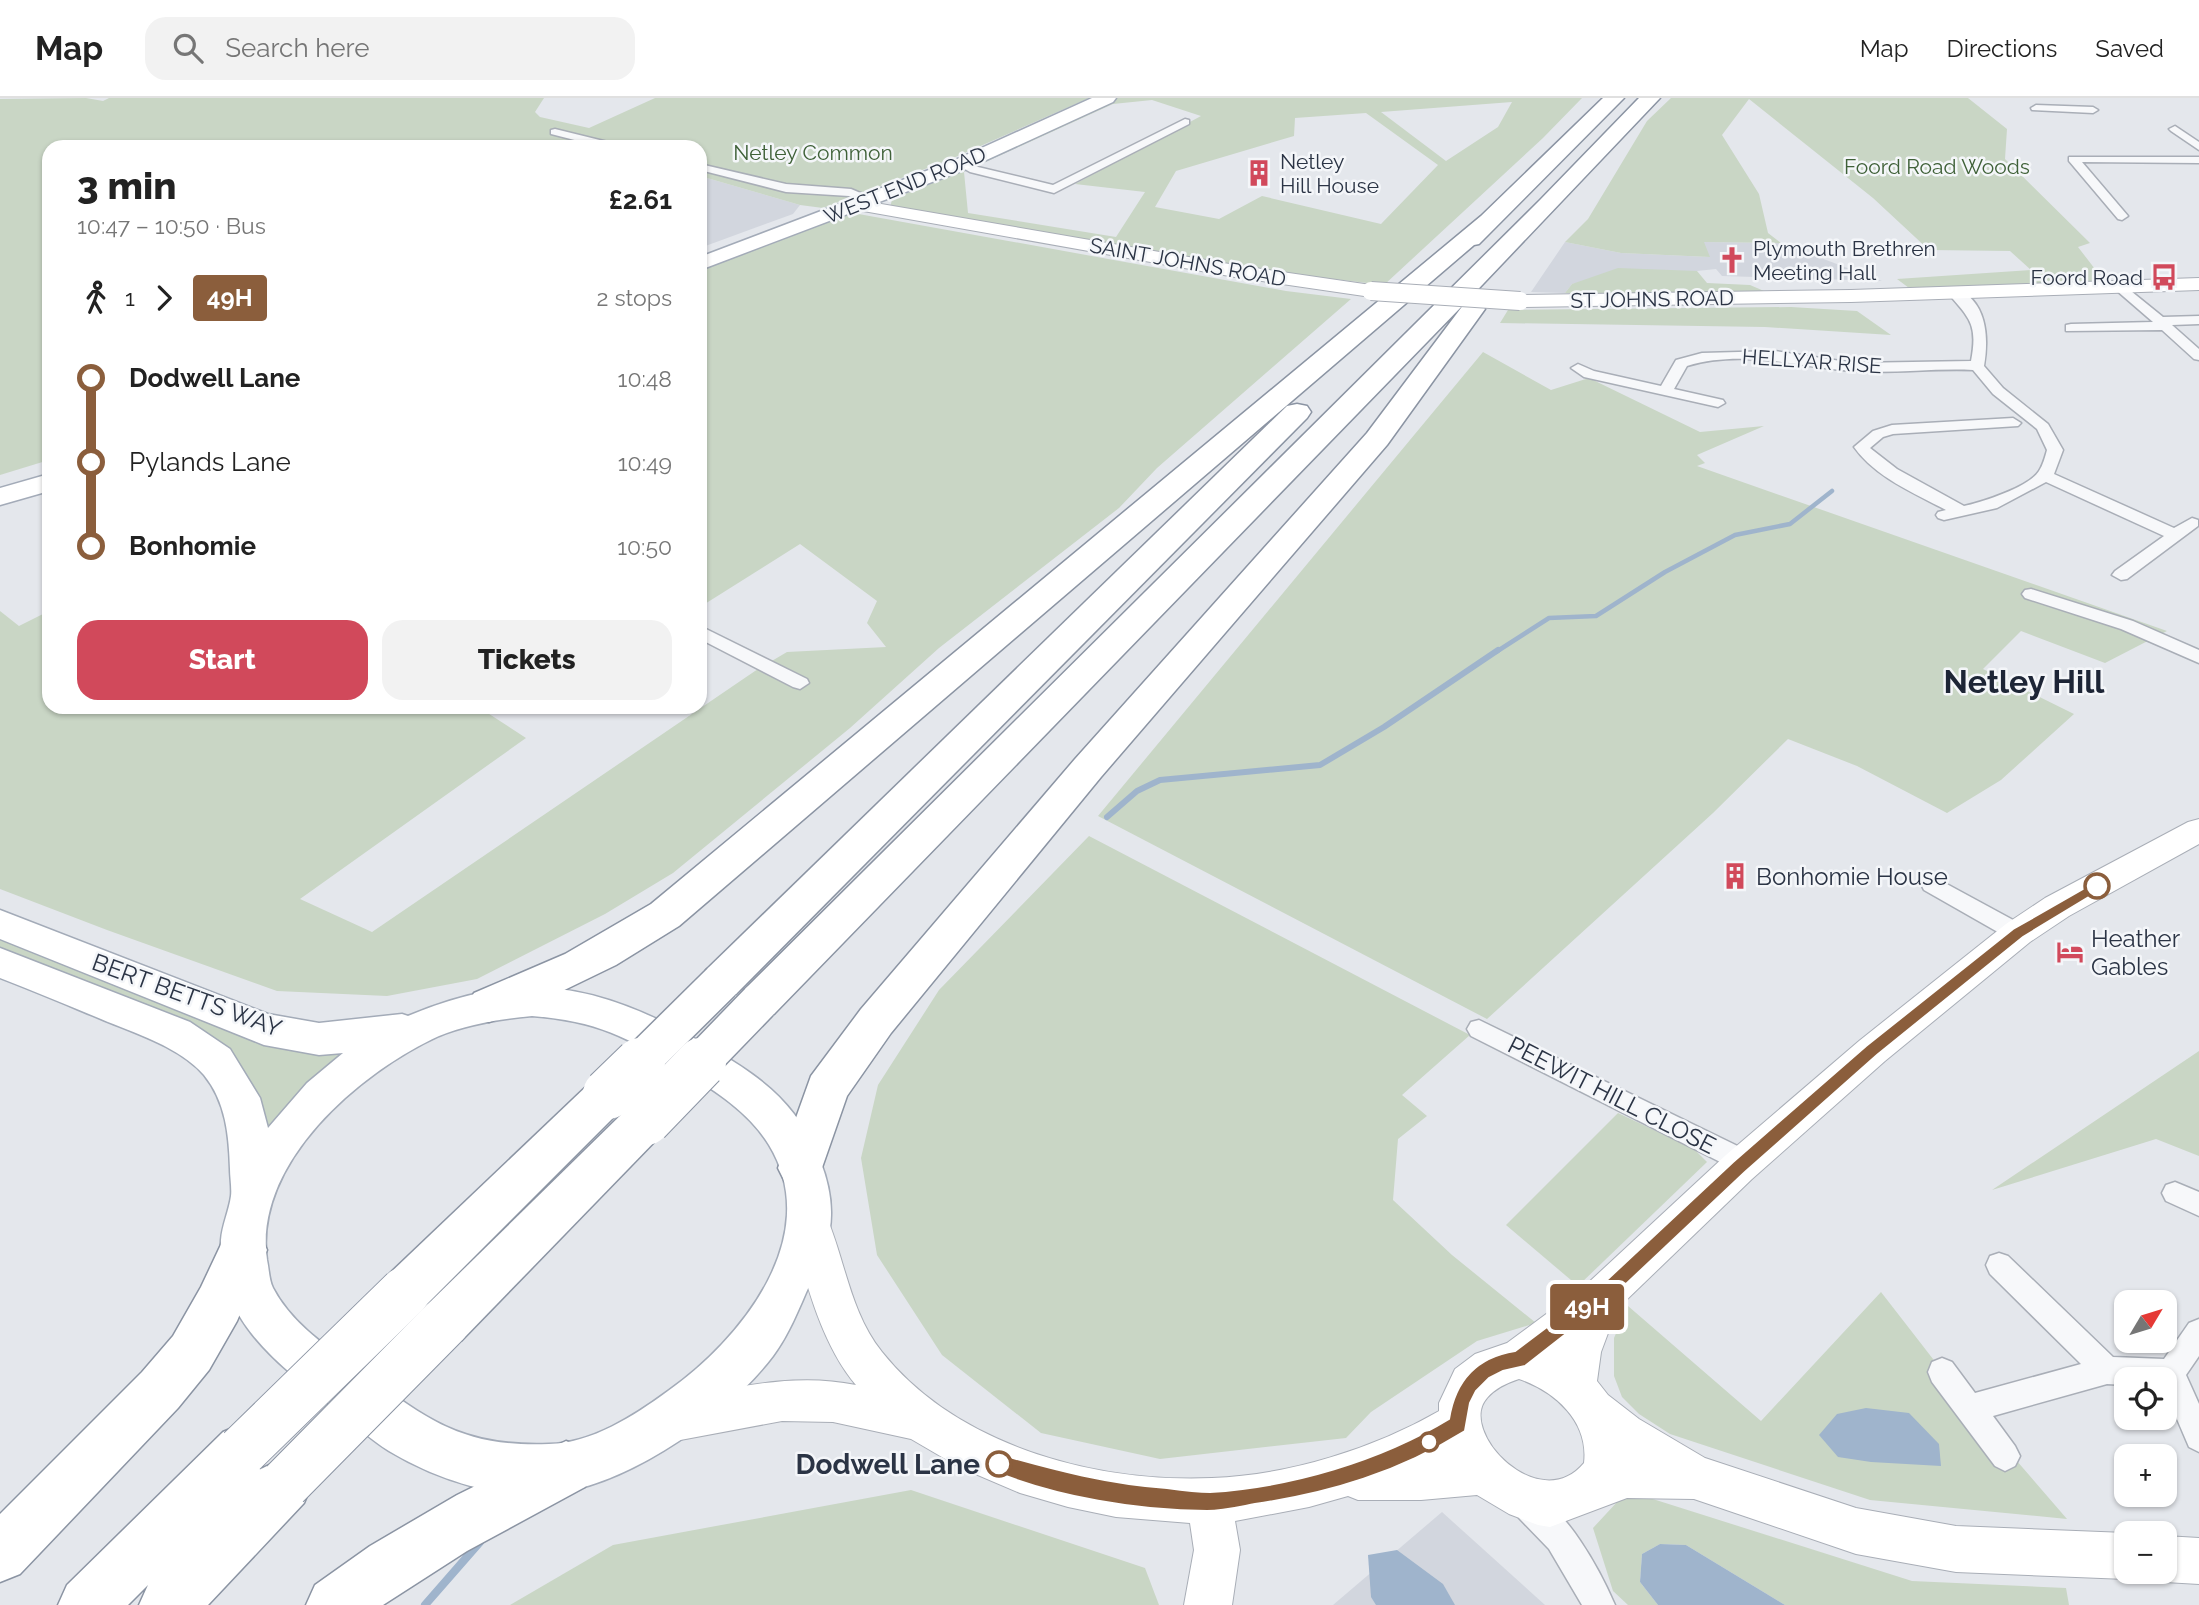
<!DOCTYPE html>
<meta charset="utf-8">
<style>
:root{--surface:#fff;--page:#f2f2f2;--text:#222;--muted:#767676;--line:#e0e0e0;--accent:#d1495b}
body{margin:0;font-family:Raleway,sans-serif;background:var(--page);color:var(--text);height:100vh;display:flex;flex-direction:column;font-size:26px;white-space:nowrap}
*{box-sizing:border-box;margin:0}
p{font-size:23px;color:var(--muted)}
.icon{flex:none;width:38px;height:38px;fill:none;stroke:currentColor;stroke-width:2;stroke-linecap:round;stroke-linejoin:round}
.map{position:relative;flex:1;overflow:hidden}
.panel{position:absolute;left:42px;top:42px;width:665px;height:574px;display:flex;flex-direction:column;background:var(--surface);border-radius:21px;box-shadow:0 2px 5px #0004}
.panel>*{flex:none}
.badge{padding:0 14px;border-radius:5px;font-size:24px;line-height:46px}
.needle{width:46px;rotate:52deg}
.tools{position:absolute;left:2114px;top:1192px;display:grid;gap:14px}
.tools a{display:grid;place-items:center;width:63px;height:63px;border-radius:14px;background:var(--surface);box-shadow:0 2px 5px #0004;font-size:35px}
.map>.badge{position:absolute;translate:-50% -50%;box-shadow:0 0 0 4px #fff}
.legs{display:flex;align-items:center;gap:10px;height:77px;padding:0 35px;font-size:23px}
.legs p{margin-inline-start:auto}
.overview{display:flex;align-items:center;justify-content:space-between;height:119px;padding:0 35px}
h1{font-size:38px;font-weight:800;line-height:52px}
.primary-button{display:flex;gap:14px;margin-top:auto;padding:14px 35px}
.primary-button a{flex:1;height:80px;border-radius:21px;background:var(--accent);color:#fff;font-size:28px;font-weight:800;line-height:80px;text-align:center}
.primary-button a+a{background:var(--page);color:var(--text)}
ul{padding:0 35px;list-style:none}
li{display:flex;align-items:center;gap:24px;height:84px;font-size:26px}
li i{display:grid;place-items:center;width:10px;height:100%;margin:0 9px;background:currentColor}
li i::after{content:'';width:18px;height:18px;margin:-9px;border:5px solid;border-radius:50%;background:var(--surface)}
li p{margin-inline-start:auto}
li:first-child i{background:linear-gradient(#0000 50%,currentColor 0)}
li:last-child i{background:linear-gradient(currentColor 50%,#0000 0)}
header{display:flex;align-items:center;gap:42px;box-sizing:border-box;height:98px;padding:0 35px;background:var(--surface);border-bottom:2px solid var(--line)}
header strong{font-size:33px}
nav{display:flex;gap:38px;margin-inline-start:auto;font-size:24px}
.search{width:490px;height:63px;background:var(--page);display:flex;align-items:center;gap:18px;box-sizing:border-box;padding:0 24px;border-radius:21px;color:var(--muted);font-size:26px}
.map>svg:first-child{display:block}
.built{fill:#d2d6de}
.green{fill:#c9d6c5;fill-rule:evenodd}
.water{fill:#9fb4cc}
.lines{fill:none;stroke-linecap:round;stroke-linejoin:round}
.stream-far2{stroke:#9fb4cc;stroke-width:4.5}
.stream-far1{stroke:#9fb4cc;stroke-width:6}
.stream{stroke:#9fb4cc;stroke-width:8}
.street-casing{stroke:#a9aeb7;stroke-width:3}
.secondary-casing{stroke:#a9aeb7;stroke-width:2}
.primary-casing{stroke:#a3abb8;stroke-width:3}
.highway-casing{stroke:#8b94a3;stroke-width:3}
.street{fill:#f7f8fa;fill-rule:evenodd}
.secondary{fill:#fff;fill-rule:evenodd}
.primary{fill:#fff;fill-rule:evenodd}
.highway{fill:#fff;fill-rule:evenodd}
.secondary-bridge-casing{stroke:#a9aeb7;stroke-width:20;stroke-linecap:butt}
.highway-bridge-far1-casing{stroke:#8b94a3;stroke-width:41;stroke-linecap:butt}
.highway-bridge-casing{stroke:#8b94a3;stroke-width:52;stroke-linecap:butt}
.secondary-bridge{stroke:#fff;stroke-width:18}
.highway-bridge-far1{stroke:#fff;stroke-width:38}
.highway-bridge{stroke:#fff;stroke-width:50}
.line-1{fill:#8b5e3c;stroke:#fff;stroke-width:2}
.stop-1-dot{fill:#fff;stroke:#8b5e3c;stroke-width:3.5}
.labels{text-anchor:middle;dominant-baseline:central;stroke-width:5;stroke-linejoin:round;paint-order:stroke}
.far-park-label{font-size:21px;fill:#3f6138;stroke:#f4f6f9}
.far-poi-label{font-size:21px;fill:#2b3445;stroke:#f4f6f9;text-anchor:start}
.far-street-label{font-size:21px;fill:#2b3445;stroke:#f4f6f9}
.poi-label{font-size:24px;fill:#2b3445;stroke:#f4f6f9;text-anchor:start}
.street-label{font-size:24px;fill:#2b3445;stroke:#f4f6f9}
.near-stop-label{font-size:28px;font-weight:bold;fill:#2b3445;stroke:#f4f6f9;text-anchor:end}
.district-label{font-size:32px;font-weight:bold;fill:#1d2536;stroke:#f4f6f9}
</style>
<header>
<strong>Map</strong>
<div class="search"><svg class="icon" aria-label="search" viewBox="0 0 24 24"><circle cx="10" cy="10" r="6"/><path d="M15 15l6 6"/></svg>Search here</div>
<nav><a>Map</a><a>Directions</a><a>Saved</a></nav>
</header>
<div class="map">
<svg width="2199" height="1507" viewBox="0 0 2199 1507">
<rect width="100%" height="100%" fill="#e4e7ec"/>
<g class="built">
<polygon points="700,78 800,107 793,116 700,150"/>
<polygon points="1565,144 1621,155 1709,159 1703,144 1781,145 1882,183 1722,178 1716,171 1572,186 1565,195 1531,194"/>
<polygon points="1442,1414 1545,1507 1333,1507"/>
</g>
<g class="green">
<polygon points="86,0 103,3 109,0 544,0 535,14 540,19 589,30 655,0 1089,0 951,61 823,110 800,107 700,78 700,49 49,49 49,362 0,377 0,1"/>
<path d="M1115 0H1582L1543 40 1384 187 1224 168 890 109 892 102ZM1152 2 1201 18 1075 86 1145 94 1116 139 968 115 964 74 1113 6ZM1512 4 1498 29 1446 63 1381 14ZM1366 15 1438 67 1381 126 1262 98 1219 121 1155 109 1176 73 1294 38 1295 20Z"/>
<polygon points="1671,0 1968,0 2007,31 2005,61 2090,145 2078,149 2105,184 1909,190 1897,181 2031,172 2010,153 1929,152 1873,100 1749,1 1722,37 1759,96 1768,135 1781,145 1704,144 1710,159 1621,155 1565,144 1588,121 1647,23"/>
<polygon points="853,115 1286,193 1351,201 1157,370 1119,410 939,550 850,630 673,775 605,816 477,881 387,898 277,893 107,832 0,791 0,513 19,528 49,513 49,609 486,609 483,612 526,640 300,801 372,834 755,573 787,554 886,549 867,525 877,503 800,446 700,509 700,170"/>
<polygon points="1618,170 1697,173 1707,185 1750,187 1764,193 1628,197 1565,195 1572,186"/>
<polygon points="1791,209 1857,213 1891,237 1765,229 1500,225 1508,212"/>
<polygon points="1483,254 1551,292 1589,280 1700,334 1764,328 1697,357 1705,365 1697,368 2167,533 2105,565 2021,533 1983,571 2074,616 2001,682 1947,715 1857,668 1788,641 1713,715 1487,921 1098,718"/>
<polygon points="1089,738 1470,937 1402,997 1427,1018 1398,1041 1393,1102 1452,1157 1536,1225 1477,1243 1371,1314 1346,1340 1160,1361 1041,1335 942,1257 877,1157 861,1060 878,987 939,892"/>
<polygon points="0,841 250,941 364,949 266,1042 263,1013 79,883 0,850"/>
<polygon points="2199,953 2199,1058 2156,1041 1992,1092"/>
<polygon points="1618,1015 1694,1051 1707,1064 1578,1188 1506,1127"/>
<polygon points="1881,1194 1971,1310 2067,1421 1870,1402 1670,1336 1639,1316 1622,1299 1614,1278 1614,1240 1628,1208 1761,1323"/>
<polygon points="911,1392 1145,1470 1159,1507 510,1507 613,1447"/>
<polygon points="1637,1396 1912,1483 2066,1490 2069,1507 1785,1507 1686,1447 1660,1446 1642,1456 1640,1484 1658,1507 1628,1507 1613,1493 1593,1430 1618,1403"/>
</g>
<g class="water">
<polygon points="1866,1310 1909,1315 1939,1346 1941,1368 1871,1364 1838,1359 1819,1337 1837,1316"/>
<polygon points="1660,1446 1686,1447 1785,1507 1658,1507 1640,1484 1642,1456"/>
<polygon points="1397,1452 1443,1486 1455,1507 1376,1507 1371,1499 1368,1457"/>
</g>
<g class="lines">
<polyline class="stream-far2" points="1496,554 1549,520 1596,518 1665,474 1735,437 1790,426 1832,393"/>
<polyline class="stream-far1" points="1107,719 1137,693 1160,682 1320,667 1384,629 1498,552"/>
<polyline class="stream" points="425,1507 480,1444"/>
<defs>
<g id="street">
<polygon points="2036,7 2093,9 2098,12 2093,15 2032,12 2031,10"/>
<polygon points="1185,21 1189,22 1189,26 1054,95 970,74 956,66 962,63 978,69 1053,87"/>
<polygon points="2175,28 2199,44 2199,52 2171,33 2169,31"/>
<polygon points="555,31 620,47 622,49 602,49 551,36 551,32"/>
<polygon points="2069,59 2199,59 2199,65 2082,64 2128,118 2122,122 2118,121 2069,63"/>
<polygon points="700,66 786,86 851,91 877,102 871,106 849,98 786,94 700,72"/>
<polygon points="2121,185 2163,219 2199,218 2199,226 2172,227 2199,251 2199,262 2194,261 2162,232 2066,233 2066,227 2071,226 2153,224 2116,192 2114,189"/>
<path d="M1954 190C1987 201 1989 239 1984 268L2003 290 2048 326 2063 352 2054 376 2174 430 2192 420 2198 422V428L2127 481 2121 482 2112 477 2115 473 2164 438 2046 384 1997 410 1944 422 1938 420 1936 417 1938 414 1946 412C1914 395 1875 379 1854 349L1873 333 1892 327 2013 320 2021 325 2018 328 1893 336 1883 339 1870 350 1897 371 1964 408C1982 404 2029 389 2039 373 2043 367 2045 359 2047 352L2037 331 1993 296 1973 272C1933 270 1893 276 1853 273 1797 269 1744 251 1687 268L1674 291 1723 302 1725 305 1718 309 1584 279 1571 270 1578 266 1594 273 1661 288 1676 262 1702 255 1775 253 1854 265 1971 263C1978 226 1970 221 1947 194Z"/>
<polygon points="2031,491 2133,523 2199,552 2199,565 2121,531 2025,500 2022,496 2025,492"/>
<polygon points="700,528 807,581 809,585 800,591 793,589 700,541"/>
<polygon points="1932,778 2026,829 2029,835 2026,841 2018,843 2010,841 1924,792 1921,786 1924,780"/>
<polygon points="1479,922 1754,1056 1758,1064 1754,1072 1745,1075 1736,1072 1471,938 1467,931 1471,924"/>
<polygon points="2175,1084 2199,1094 2199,1118 2166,1103 2162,1095 2166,1087"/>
<polygon points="1999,1155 2008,1158 2113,1259 2164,1261 2189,1225 2199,1221 2199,1258 2186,1277 2199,1306 2199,1354 2189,1349 2165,1293 2165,1281 2126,1281 2126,1287 2107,1286 1993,1318 2015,1348 2020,1358 2015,1368 2005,1373 1995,1368 1932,1284 1928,1274 1932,1264 1942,1260 1952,1264 1975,1295 2081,1266 1990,1176 1986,1167 1990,1158"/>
<path d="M1530 1394C1566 1409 1600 1472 1615 1507H1582L1549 1451 1519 1420 1515 1409 1519 1398Z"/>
</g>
<g id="secondary">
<polygon points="858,102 1235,167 1371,187 1378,189 1381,193 1378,197 1371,199 1235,179 852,111 849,107"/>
<polygon points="2199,180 2199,192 1851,204 1520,209 1513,207 1510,203 1513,199 1520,197 1851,192"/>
<path d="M2199 721V746L2069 818 2030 844 1885 963 1752 1081 1617 1211 1601 1254 1597 1283 1608 1297 1639 1321 1705 1360 1856 1410 1956 1428 2126 1435V1474H2143L2126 1481 1956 1474 1856 1456 1694 1401 1627 1400 1550 1429 1538 1427 1509 1416 1477 1397 1421 1402H1358L1348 1398 1309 1409 1235 1423 1240 1452 1232 1507H1184L1194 1452 1190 1425 1116 1419 1068 1409 1020 1395 959 1369 911 1341 833 1324 782 1323 675 1343 660 1337 653 1322 660 1307 675 1301C735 1290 794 1274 856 1287 820 1245 804 1177 790 1125L796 1113 810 1107 824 1113C845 1159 849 1213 882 1254 957 1348 1095 1385 1212 1380 1289 1377 1373 1351 1439 1313V1305L1455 1271 1475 1256 1507 1245 1588 1185 1726 1057 1859 943 2006 826 2045 800 2188 724ZM1519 1281C1556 1294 1589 1324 1584 1365 1539 1419 1457 1333 1487 1300 1495 1290 1507 1285 1519 1281Z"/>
<polygon points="2165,1438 2199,1440 2199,1486 2165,1484 2149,1477 2147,1474 2165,1474"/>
</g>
<g id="primary">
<polygon points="1092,0 1116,0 1113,4 969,70 700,172 700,159 955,62"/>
<polygon points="49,376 49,393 0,407 0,390"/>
<path d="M0 812 268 916 319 925 402 916 408 918C521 870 597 885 701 944 735 964 770 984 794 1016 814 1042 832 1082 831 1117 831 1141 820 1164 810 1186 799 1210 789 1237 773 1258 728 1317 636 1381 563 1394 506 1405 437 1382 389 1353 371 1342 355 1327 339 1314 283 1270 215 1223 221 1142 222 1127 229 1113 231 1098 232 1091 230 1079 230 1071 229 1038 226 1004 204 977 180 949 134 935 101 921 67 907 34 893 0 880V850L190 924 230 951 260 1000 268 1030 307 985 343 955 319 957 264 947 0 841ZM532 918C597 923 627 939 681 972 714 992 749 1014 769 1047 825 1139 740 1242 668 1293 634 1318 592 1345 549 1346 471 1349 435 1328 375 1283 339 1256 295 1232 273 1190 269 1182 269 1171 267 1162 253 1065 360 974 439 938 469 926 501 921 532 918Z"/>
</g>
<g id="highway">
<polygon points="1603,0 1624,0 1479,146 1474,147 679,828 616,867 550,899 489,924 474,919 468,907 474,895 565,856 651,806 1481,118"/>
<polygon points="1639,0 1660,0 1464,206 1473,204 1482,206 1485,211 1387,347 1101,679 891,935 847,998 817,1084 801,1090 785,1084 778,1070 811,978 861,911 1075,661 1367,335 1464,206 774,916 759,921 744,916 738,904 744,892 1540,102"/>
<polygon points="1297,306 1307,308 1311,314 1307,320 736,896 721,900 706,896 700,884 706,872 1287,308"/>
<polygon points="608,977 624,983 630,996 624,1009 423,1210 405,1217 387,1210 380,1194 387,1178 592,983"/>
<polygon points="646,1003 662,1008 669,1022 662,1036 462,1242 444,1249 426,1242 419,1225 426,1208 630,1008"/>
<polygon points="243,1130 260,1136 267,1152 237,1223 209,1272 178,1310 20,1476 0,1484 0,1416 142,1274 173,1238 201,1189 226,1136"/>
<polygon points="242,1326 261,1334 269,1353 261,1371 285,1359 304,1367 312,1386 304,1405 208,1507 139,1507 148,1487 128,1507 58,1507 67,1487 223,1334"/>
<polygon points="566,1343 585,1351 593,1370 585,1389 467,1453 383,1507 306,1507 315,1487 370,1448 457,1397"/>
</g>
</defs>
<use href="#street" class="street-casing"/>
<use href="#secondary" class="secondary-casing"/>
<use href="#primary" class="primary-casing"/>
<use href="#highway" class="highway-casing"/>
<use href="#street" class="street"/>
<use href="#secondary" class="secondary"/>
<use href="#primary" class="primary"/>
<use href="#highway" class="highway"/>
<defs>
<polyline id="secondary-bridge" points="1371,193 1520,203"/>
<g id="highway-bridge-far1">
<polyline points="638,966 721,884"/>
<polyline points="699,966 759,904"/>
</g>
<g id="highway-bridge">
<polyline points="608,996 640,965"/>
<polyline points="646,1022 701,965"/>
<polyline points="242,1353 405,1194"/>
<polyline points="285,1386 444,1225"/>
</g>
</defs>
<use href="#secondary-bridge" class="secondary-bridge-casing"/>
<use href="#highway-bridge-far1" class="highway-bridge-far1-casing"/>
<use href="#highway-bridge" class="highway-bridge-casing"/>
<use href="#secondary-bridge" class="secondary-bridge"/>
<use href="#highway-bridge-far1" class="highway-bridge-far1"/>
<use href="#highway-bridge" class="highway-bridge"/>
</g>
<path class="line-1" d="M2097 783 2102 784V791L2023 839 1877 957 1745 1074 1608 1203 1525 1268 1503 1273 1489 1280 1476 1293 1470 1305 1465 1333C1399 1374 1331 1395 1255 1406 1239 1409 1223 1413 1207 1413 1139 1413 1056 1399 993 1373L990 1366 993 1359 999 1356C1055 1372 1109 1386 1167 1390 1181 1392 1196 1394 1210 1394 1291 1389 1380 1363 1449 1321 1455 1283 1477 1259 1515 1253L1596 1192 1733 1064 1866 948 2013 831Z"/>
<defs>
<symbol id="building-bare" viewBox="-9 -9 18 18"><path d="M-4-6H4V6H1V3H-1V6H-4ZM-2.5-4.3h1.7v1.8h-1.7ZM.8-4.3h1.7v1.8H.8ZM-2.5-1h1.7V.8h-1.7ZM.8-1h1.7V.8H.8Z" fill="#d1495b" stroke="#f4f6f9" stroke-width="2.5" paint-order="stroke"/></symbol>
<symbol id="church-bare" viewBox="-9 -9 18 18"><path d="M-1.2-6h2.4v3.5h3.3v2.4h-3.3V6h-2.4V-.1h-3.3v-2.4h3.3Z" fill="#d1495b" stroke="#f4f6f9" stroke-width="2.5" paint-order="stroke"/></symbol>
<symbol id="bus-bare" viewBox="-9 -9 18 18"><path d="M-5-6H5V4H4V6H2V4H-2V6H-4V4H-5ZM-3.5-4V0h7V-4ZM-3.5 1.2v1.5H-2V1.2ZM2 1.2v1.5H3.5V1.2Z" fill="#d1495b" stroke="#f4f6f9" stroke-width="2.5" paint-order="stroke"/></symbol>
<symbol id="hotel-bare" viewBox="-9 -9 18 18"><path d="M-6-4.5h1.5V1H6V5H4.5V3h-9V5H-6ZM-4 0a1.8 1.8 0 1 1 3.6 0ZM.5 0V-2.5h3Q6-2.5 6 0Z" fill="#d1495b" stroke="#f4f6f9" stroke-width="2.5" paint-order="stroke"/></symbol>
</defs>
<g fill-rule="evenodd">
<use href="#building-bare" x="1240" y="56" width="38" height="38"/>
<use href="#church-bare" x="1713" y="143" width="38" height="38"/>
<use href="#bus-bare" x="2145" y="160" width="38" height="38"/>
<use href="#building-bare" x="1716" y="759" width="38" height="38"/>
<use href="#hotel-bare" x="2051" y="835" width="38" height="38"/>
</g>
<g class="stop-1-dot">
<circle cx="2097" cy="788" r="12"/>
<circle cx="1429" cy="1344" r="9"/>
<circle cx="999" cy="1366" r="12"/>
</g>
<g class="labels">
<g class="far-park-label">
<text x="813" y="54">Netley Common</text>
<text x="1937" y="68">Foord Road Woods</text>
</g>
<g class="far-poi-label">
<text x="1280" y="63">Netley<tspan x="1280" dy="24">Hill House</tspan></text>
<text x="1753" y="150">Plymouth Brethren<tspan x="1753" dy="24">Meeting Hall</tspan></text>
<text x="2143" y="179" text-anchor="end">Foord Road</text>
</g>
<g class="far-street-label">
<text transform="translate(905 87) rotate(-22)">WEST END ROAD</text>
<text transform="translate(1188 164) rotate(10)">SAINT JOHNS ROAD</text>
<text transform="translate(1652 201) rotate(-1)">ST JOHNS ROAD</text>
<text transform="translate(1812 263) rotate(4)">HELLYAR RISE</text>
</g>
<g class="poi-label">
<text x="1756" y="778">Bonhomie House</text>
<text x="2091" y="840">Heather<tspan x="2091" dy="28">Gables</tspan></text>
</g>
<g class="street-label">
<text transform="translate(187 897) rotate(20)">BERT BETTS WAY</text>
<text transform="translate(1612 997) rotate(27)">PEEWIT HILL CLOSE</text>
</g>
<g class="near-stop-label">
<text x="980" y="1366">Dodwell Lane</text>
</g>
<g class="district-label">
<text x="2024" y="583">Netley Hill</text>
</g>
</g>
</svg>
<div class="tools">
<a><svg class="needle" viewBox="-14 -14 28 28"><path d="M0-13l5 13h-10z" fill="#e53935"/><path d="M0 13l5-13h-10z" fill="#767676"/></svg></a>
<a><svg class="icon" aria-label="locate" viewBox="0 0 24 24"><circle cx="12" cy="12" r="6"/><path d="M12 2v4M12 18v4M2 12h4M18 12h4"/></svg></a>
<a>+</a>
<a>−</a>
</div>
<b class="badge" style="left:1587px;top:1209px;background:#8b5e3c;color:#fff">49H</b>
<section class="panel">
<div class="overview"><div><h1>3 min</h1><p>10:47 – 10:50 · Bus</p></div><b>£2.61</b></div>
<div class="legs"><svg class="icon" aria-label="walk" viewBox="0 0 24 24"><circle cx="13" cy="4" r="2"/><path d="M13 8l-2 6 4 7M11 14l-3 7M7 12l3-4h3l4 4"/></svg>1<svg class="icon" aria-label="forward" viewBox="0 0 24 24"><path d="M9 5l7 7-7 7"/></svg><b class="badge" style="background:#8b5e3c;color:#fff">49H</b><p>2 stops</p></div>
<ul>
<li><i style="color:#8b5e3c"></i><b>Dodwell Lane</b><p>10:48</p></li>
<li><i style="color:#8b5e3c"></i><span>Pylands Lane</span><p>10:49</p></li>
<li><i style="color:#8b5e3c"></i><b>Bonhomie</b><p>10:50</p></li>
</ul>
<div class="primary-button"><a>Start</a><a>Tickets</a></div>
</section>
</div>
